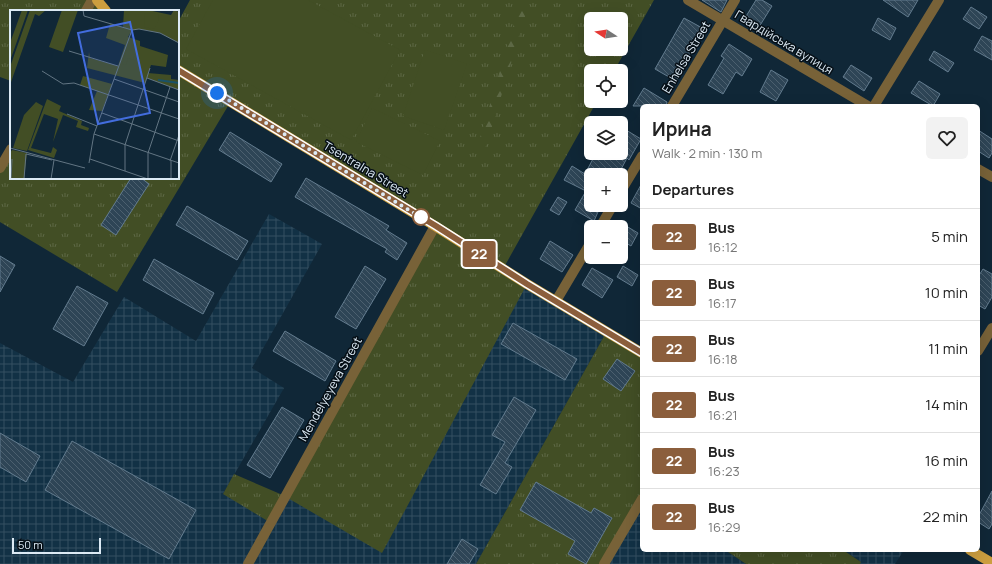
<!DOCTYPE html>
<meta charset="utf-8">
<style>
:root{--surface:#fff;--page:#f2f2f2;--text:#222;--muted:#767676;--line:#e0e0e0}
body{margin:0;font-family:Manrope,sans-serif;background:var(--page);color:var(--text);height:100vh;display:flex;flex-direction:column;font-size:15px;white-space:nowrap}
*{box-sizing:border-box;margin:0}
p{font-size:13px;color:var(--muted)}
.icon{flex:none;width:22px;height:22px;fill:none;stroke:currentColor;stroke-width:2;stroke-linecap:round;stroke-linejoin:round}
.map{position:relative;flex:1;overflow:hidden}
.side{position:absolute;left:640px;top:104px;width:340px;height:448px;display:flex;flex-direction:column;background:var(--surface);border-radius:6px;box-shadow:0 4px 16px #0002}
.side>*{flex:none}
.badge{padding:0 8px;border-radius:3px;font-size:14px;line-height:26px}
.needle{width:26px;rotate:282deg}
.tools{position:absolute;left:584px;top:12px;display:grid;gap:8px}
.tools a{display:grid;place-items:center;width:44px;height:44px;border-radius:6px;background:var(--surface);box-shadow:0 4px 16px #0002;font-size:20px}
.scale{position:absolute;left:12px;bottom:10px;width:89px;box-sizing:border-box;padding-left:4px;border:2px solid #dceaf5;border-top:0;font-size:11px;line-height:14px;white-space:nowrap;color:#dceaf5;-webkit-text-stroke:3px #060f16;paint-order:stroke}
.you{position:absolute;width:20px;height:20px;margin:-10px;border:3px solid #fff;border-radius:50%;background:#1a73e8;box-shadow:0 0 0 6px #1a73e833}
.map>.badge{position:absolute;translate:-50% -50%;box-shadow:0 0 0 2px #fff}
h2{padding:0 12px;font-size:15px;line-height:36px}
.round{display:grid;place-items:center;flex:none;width:42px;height:42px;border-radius:6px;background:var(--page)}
.head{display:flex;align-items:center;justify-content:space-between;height:68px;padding:0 12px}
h1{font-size:19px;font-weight:700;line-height:30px}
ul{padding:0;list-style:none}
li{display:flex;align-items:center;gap:12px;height:56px;padding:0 12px;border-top:1px solid var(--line)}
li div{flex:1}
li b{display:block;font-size:15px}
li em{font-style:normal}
li .badge{min-width:44px;font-weight:700;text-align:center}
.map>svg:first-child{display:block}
.industrial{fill:url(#industrial-grid)}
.grass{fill:url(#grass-tufts);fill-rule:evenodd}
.forest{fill:url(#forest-firs)}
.pitch{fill:#424e25}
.building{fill:url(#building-back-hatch);stroke:#637c8f}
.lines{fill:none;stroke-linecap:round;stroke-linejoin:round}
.minor{stroke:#786238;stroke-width:10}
.major{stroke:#cc9e3f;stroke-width:10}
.line-casing{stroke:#fff;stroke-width:9}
.line{stroke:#8b5e3c;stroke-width:6}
.walk{stroke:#dceaf5;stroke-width:4;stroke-dasharray:0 7.2}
.stop-dot{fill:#fff;stroke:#8b5e3c;stroke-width:2}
.labels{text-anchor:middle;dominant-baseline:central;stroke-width:3;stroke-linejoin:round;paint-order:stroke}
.street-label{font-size:12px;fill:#dceaf5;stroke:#060f16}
.inset-river{fill:none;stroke:#1a5268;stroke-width:2}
.inset-road{fill:none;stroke:#627583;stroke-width:1}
.view{fill:#436dde;fill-opacity:0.15;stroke:#436dde;stroke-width:2}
.inset-edge{fill:none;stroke:#dceaf5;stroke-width:2}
</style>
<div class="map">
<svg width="992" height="564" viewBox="0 0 992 564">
<defs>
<pattern id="industrial-grid" width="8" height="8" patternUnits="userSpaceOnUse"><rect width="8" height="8" fill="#123145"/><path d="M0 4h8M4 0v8" fill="none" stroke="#344f60"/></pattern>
<pattern id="grass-tufts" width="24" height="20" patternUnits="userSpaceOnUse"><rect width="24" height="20" fill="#424e25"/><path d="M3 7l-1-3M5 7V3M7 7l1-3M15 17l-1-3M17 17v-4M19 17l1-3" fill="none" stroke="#5d6845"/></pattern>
<pattern id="forest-firs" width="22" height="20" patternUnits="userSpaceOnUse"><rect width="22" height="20" fill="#424e25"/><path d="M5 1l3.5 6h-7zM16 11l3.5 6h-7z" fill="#5d6845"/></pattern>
<pattern id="building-back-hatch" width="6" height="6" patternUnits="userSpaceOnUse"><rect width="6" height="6" fill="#2e4556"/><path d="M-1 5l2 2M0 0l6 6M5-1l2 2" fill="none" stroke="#4c606f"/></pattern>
</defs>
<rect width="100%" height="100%" fill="#102737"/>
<g class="industrial">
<polygon points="269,214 322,244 252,368 284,388 223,494 285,496 527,284 607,331 476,564 0,564 0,343 73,382 124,297 196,341"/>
<polygon points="642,499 642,550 725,550 746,564 604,564"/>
<polygon points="843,550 904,550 895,564 860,564 861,562"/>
</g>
<g class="grass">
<polygon points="0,0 97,0 106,11 11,11 11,81 0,77"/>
<path d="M190 0H654L614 71H591V101H597L503 269 527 284 382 553 286 497 271 523 223 494 234 474 285 496 435 226 231 101 117 292 0 222V168L11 149V178H178V22ZM591 19H621V49H591Z"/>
<polygon points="607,331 642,353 642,499 604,564 476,564"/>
<polygon points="725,550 843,550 861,562 860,564 746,564"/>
</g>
<polygon class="forest" points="521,0 530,0 485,150 477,148"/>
<g class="pitch">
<polygon points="213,0 308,0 400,50 351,140 186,49"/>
<polygon points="425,50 467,64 444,130 403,116"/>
<polygon points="372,108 440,141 423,175 356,142"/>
</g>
<g class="building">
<polygon points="702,0 727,0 721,12"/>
<polygon points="756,0 762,0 772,6 759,27 745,18"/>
<polygon points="883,0 918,0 908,17"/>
<polygon points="971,7 987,17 979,29 963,19"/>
<polygon points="684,18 704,29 685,62 686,63 676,81 655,69"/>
<polygon points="878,18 896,28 890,40 872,30"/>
<polygon points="982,36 992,41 992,60 974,50"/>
<polygon points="729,44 752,59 742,76 736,72 723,94 708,85 724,58 721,56"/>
<polygon points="934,51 954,63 948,72 929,60"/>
<polygon points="851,65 872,78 864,91 843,77"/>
<polygon points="771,70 788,80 776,101 760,92"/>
<polygon points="919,81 940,94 933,106 911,93"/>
<polygon points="644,88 667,102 666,106 633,106"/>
<polygon points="621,127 641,139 629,160 627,158 618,175 586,175 591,178 591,205 601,205 594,221 575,210 586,191 564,180 572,166 585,174 596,153 621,153"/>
<polygon points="978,130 992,139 992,153 989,158 978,151"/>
<polygon points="230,132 282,164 271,182 219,150"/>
<polygon points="131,178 141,178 149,184 116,235 101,225"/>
<polygon points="306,178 389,226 386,230 407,243 397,260 385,252 387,249 295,197"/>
<polygon points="642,183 642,209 631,203"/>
<polygon points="558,197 567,202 559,215 550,210"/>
<polygon points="187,206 248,241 237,260 176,225"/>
<polygon points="621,223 638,233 631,246 621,240"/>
<polygon points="550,241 573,255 562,272 540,259"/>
<polygon points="0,256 15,265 0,292"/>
<polygon points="154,259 214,293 203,314 143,280"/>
<polygon points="365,266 386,279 356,329 335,317"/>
<polygon points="623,266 638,275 632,286 617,277"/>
<polygon points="592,268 613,280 602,298 582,285"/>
<polygon points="983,269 992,274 992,297 985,309 978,305 978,277"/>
<polygon points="77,286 108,303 84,346 53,329"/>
<polygon points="513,323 577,359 565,380 501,344"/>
<polygon points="285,331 336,361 325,381 273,351"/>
<polygon points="617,359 635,371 621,391 603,379"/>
<polygon points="514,397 536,410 505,463 512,467 496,494 480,485 505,442 492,435"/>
<polygon points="282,407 304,420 270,478 247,465"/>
<polygon points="0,433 40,456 26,482 0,467"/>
<polygon points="72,441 196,510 169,559 45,490"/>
<polygon points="536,482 591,513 594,508 612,518 586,564 568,554 575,541 520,510"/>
<polygon points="992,491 992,524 989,529 978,522 978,517"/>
<polygon points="462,539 478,549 469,564 447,564"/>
</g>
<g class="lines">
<g class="minor">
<polyline points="688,0 868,106"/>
<polyline points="86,11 92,0"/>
<polyline points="672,106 735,0"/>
<polyline points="874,106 939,0"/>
<polyline points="0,168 11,149"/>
<polyline points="978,169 992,177"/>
<polyline points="621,191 642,156"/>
<polyline points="600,227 613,205"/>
<polyline points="556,301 591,242"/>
<polyline points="978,351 992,328"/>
<polyline points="248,564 435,226"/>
<polyline points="604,564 642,499"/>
</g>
<g class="major">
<polyline points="97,0 106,11"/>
<polyline points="178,70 435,226 527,284 642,353"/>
<polyline points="970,550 992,563"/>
</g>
</g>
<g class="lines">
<defs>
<polyline id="line" points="178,70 436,226 527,284 642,353"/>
</defs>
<use href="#line" class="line-casing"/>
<use href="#line" class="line"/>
<polyline class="walk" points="217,93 422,218 421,217"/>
</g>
<circle class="stop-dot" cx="421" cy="217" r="8"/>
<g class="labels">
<g class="street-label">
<text transform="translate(784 42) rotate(31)">Гвардійська вулиця</text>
<text transform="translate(686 57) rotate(-59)">Enhelsa Street</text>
<text transform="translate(366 169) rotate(31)">Tsentralna Street</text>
<text transform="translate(330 389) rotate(-61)">Mendelyeyeva Street</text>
</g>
</g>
<g transform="translate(10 10)">
<rect width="169" height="169" fill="#102737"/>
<path d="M114 0H138L161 5 164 0 169 2V33L150 23 129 19 122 20 118 27 130 31V36L158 45 156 57 141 55 138 63 161 65V69L169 70V80L137 68 135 73 77 58 79 42 80 48 108 56 115 35 96 28 100 14 113 17ZM73 66 102 74 92 101 79 100 87 81 70 75Z" fill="#424e25"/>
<path d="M12 0H18L0 51V33ZM20 0H36L29 6 25 4 0 75V57ZM52 0H68L53 42 39 37ZM135 3 148 4 149 10 144 19 134 17ZM37 89 51 96 49 101 72 111 71 115 79 118 78 121 66 117 68 111 53 105 43 132 48 109 34 104 21 138 41 143 43 137 47 140 44 148 18 140ZM26 92 33 96 17 141 3 138 14 105ZM2 140 17 143 14 169H1L0 143Z" fill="#424e25"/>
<path d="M119 30 128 33 123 50 118 48 116 55 112 54Z" fill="#424e25"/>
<path class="inset-river" d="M148 70 169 73"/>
<path class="inset-road" d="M73 0 74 6 122 20 129 19 150 23 169 33M59 41 108 56M32 61 53 74 64 73 169 109M137 68 169 80M104 69 169 92M92 103 169 131M57 104 87 116M84 124 169 153M0 138 75 158M80 149 138 169M160 151 169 125M161 151V169M79 153 84 124 122 20M115 161V135L140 58M1 169 2 149M14 169 16 144 42 150M41 169 44 150M138 169V143L160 77"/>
<path class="view" d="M120 12 140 103 88 114 68 23Z"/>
<rect width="169" height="169" class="inset-edge"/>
</g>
</svg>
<div class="tools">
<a><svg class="needle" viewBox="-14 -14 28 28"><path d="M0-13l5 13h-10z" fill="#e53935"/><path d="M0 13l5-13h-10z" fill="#767676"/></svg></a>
<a><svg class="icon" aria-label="locate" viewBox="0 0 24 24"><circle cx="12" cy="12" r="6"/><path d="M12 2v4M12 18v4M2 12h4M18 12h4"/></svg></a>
<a><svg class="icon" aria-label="layers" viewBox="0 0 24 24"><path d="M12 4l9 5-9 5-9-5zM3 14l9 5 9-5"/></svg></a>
<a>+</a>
<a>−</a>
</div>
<div class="scale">50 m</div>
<div class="you" style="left:217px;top:93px"></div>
<b class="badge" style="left:479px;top:254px;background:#8b5e3c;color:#fff">22</b>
<section class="side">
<div class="head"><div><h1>Ирина</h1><p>Walk · 2 min · 130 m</p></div><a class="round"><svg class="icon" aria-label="heart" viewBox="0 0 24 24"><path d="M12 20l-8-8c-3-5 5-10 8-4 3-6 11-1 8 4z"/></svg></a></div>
<h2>Departures</h2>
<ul>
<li><span class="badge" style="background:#8b5e3c;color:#fff">22</span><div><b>Bus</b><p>16:12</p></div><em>5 min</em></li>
<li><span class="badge" style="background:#8b5e3c;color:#fff">22</span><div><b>Bus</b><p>16:17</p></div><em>10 min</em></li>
<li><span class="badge" style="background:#8b5e3c;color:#fff">22</span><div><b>Bus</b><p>16:18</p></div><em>11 min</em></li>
<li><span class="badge" style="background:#8b5e3c;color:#fff">22</span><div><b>Bus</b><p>16:21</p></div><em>14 min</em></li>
<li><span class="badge" style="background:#8b5e3c;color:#fff">22</span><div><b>Bus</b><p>16:23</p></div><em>16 min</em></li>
<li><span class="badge" style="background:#8b5e3c;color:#fff">22</span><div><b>Bus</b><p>16:29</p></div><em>22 min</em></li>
</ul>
</section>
</div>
